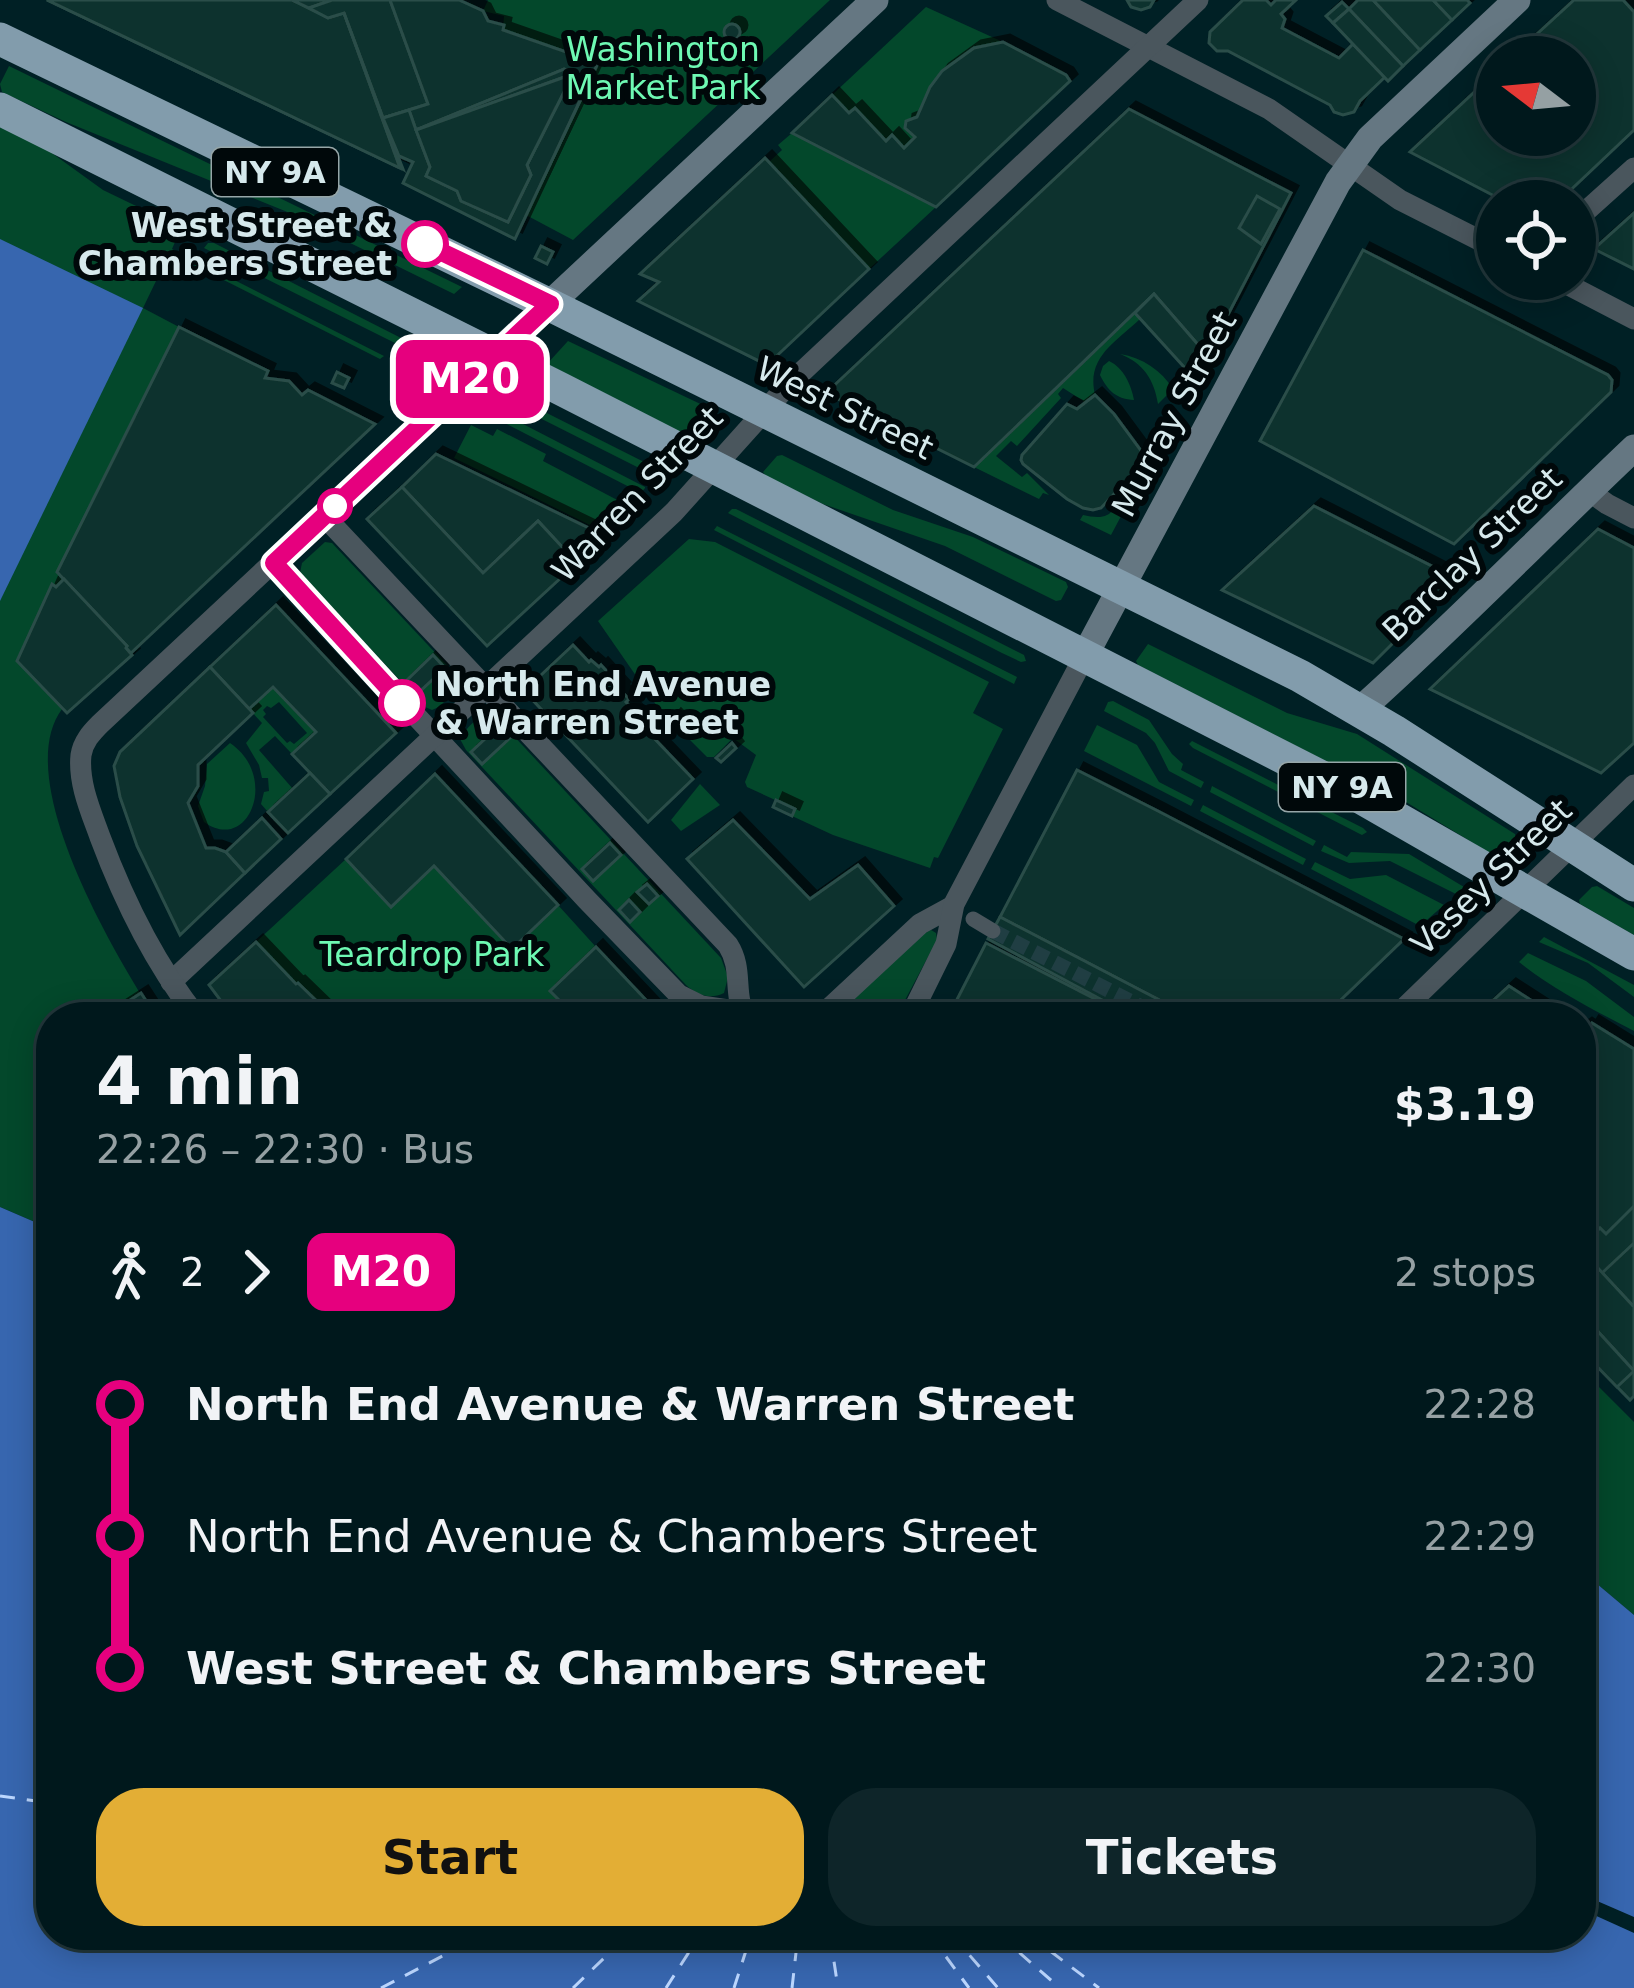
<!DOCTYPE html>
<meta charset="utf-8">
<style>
:root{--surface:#00181c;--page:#0e2529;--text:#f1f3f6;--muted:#95a0a3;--line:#22373b;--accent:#e3ae35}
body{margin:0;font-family:"DejaVu Sans",sans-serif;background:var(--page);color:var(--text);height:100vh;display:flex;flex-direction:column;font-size:45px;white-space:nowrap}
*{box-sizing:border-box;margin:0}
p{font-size:39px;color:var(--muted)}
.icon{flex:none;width:66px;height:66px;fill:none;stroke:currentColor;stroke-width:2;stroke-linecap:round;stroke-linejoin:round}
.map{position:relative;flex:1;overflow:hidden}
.drawer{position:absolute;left:36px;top:1002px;width:1560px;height:948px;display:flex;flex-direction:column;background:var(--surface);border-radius:48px;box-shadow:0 6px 30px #0003,0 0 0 3px var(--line)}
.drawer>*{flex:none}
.badge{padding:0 24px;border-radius:18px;font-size:42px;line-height:78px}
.needle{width:78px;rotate:286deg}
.tools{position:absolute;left:1476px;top:36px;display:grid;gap:24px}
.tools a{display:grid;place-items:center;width:120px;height:120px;border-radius:50%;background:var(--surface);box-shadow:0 6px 30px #0003,0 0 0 3px var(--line);font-size:60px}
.map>.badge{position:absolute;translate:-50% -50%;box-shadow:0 0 0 6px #fff}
.legs{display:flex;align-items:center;gap:18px;height:132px;padding:0 60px;font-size:39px}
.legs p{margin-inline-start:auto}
.overview{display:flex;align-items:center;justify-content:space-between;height:204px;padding:0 60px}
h1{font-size:66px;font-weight:700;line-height:90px}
.button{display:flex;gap:24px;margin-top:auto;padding:24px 60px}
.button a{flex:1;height:138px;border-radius:48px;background:var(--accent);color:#111;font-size:48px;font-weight:700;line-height:138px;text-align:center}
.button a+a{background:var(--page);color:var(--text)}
ul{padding:0 60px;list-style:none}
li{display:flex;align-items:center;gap:42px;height:132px;font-size:45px}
li i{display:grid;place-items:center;width:18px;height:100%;margin:0 15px;background:currentColor}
li i::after{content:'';width:30px;height:30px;margin:-15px;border:9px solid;border-radius:50%;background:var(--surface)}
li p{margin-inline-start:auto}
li:first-child i{background:linear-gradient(#0000 50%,currentColor 0)}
li:last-child i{background:linear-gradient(currentColor 50%,#0000 0)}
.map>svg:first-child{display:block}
.green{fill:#03482b;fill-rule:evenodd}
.water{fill:#3766af}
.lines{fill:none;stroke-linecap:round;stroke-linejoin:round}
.ferry{stroke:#bbd6fe;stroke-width:3;stroke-dasharray:15 12;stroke-linecap:butt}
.building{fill:#0e322d;stroke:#2b4d48;stroke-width:3;filter:url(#shadow)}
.pedestrian-tunnel{stroke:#203e43;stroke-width:15;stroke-dasharray:15 8;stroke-linecap:butt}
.pedestrian{stroke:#4a565d;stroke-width:15}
.minor{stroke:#4a565d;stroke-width:21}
.secondary{stroke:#657782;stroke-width:27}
.trunk{stroke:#829cac;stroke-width:33}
.line-1-casing{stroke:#fff;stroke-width:27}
.line-1{stroke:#e6007e;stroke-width:18}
.stop-1-dot{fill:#fff;stroke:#e6007e;stroke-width:6}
.labels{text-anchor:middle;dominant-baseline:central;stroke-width:12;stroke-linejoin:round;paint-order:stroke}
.shield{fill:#00080a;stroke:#96a6a8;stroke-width:3}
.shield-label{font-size:30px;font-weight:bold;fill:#d6e9ec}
.park-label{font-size:33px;fill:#6ef9b3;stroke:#00080a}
.stop-label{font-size:33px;font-weight:bold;fill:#d6e9ec;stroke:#00080a;text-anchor:end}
.street-label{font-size:33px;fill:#d6e9ec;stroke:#00080a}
</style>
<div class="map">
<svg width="1634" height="1988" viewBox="0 0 1634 1988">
<defs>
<filter id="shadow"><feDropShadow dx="7" dy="-7" stdDeviation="0" flood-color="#0009"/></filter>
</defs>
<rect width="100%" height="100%" fill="#002025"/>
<g class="green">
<polygon points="488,0 830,0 573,240 526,215 597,63 503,30 504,16 483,11"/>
<path d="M926 7 1003 42C960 48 929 75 917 117L906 121V128L915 137 904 148 892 136 886 141 855 108 849 113 832 95Z"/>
<polygon points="9,66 462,287 454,294 285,211 66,122 2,92 0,84"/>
<path d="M0 127 49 151 103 190 188 231 184 237 178 235 172 249 181 254 179 258 169 254 143 308 179 327 58 571 64 579 56 587 51 585 17 661 62 709C10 779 115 954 155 1017H51V1229L0 1207Z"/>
<polygon points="792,133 936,207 869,269 770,161 782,150 778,145"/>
<polygon points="208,243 214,243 403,339 397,344 204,248"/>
<polygon points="197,261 384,356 380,359 194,265"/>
<path d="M1135 313 1140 319C1116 342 1086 357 1095 395L1085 402 1063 388 1058 394 1061 398 1017 446 1011 441 996 456 1022 477 1027 473 1049 495 1043 493 1039 499 974 467Z"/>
<polygon points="568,341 711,409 712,414 693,436 688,436 547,364"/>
<path d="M1120 354C1143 358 1161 370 1173 389L1158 404C1154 379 1143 363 1120 354Z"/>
<path d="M1109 361C1124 368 1131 385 1134 400 1116 399 1108 391 1100 375L1103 366Z"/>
<polygon points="513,396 656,468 657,474 653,475 506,401"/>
<polygon points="496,410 645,487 645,488 641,493 491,416"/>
<polygon points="471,425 493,436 497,429 546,454 543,461 623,503 596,528 454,458"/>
<polygon points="782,455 893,510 973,537 1066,582 1068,587 1061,600 1056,601 945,546 823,504 766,476 763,472 777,456"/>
<path d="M1129 478 1135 485V490L1111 535 1080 520 1083 515C1097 518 1111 520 1116 503L1112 495Z"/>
<polygon points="732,509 736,509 1024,655 1026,661 1021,662 1002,653 728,513"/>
<polygon points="717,526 1017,677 1014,684 714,530"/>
<polygon points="689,539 715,542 989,682 973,713 1003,729 938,858 934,857 930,868 833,835 792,816 795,809 747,787 745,782 756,755 733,738 714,757 707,757 659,709 598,621"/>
<polygon points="325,542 332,543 459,678 459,687 439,707 432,710 425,707 300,573 302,563"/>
<polygon points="1148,644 1287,713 1357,734 1515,834 1516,838 1501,856 1496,857 1406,802 1138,665 1136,661"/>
<path d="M273 687 316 732 292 754 275 736 259 750 293 789 268 812 261 804 264 792 269 791 268 778H262L259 765 246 743 262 723 249 709ZM279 702 307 733 294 744 290 741 287 743 263 717 266 714 263 710 267 706 271 708Z"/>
<polygon points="1113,701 1149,720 1172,754 1183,764 1181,770 1204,782 1201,788 1169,771 1155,743 1146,733 1104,711 1108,702"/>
<path d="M488 714 496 717 721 958 728 977 724 993C710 1000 697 995 686 985L466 750 460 739C465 729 478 716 488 714Z"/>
<polygon points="1097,725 1137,745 1159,782 1194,800 1191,806 1084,751"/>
<polygon points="1192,741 1363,828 1367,832 1362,835 1358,833 1193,748 1189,744"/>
<path d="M230 743C280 777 248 854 204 822L198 806 205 786 207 764Z"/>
<polygon points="700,784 720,805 681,831 671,820"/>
<polygon points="1212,786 1316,841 1313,846 1210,792"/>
<polygon points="1203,805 1306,859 1303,865 1200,811"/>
<polygon points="1324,845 1347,857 1351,852 1409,854 1464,887 1456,894 1390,861 1349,863 1321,851"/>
<polygon points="346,859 391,906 434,866 511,949 558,905 596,947 550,990 567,1008 564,1012 569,1017 333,1017 299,983 296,984 256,942"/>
<polygon points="1315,862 1350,879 1386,875 1444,905 1420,926 1311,869"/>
<polygon points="1597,886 1634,908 1634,935 1580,904 1579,900 1592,887"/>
<polygon points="931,930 936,933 937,940 896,1017 834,1017 925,933"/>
<polygon points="1544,937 1634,985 1634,997 1588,963 1539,942"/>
<path d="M1528 953 1586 981 1634 1017V1031C1594 1010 1554 990 1519 962Z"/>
<polygon points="1581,1369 1634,1422 1634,1615 1596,1583 1581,1563"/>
</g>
<g class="water">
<polygon points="0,239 143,308 0,601"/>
<polygon points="0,1207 51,1229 51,1935 1581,1935 1581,1909 1634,1933 1634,1988 0,1988"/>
<polygon points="1581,1563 1596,1583 1634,1615 1634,1917 1581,1894"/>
</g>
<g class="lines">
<g class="ferry">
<polyline points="0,1796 51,1803"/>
<polyline points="830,1935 838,1988"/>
<polyline points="930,1935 969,1988"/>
<polyline points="952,1935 998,1988"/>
<polyline points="999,1935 1060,1988"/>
<polyline points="1029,1935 1099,1988"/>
<polyline points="381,1988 483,1935"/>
<polyline points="573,1988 628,1935"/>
<polyline points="666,1988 700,1935"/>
<polyline points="734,1988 751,1935"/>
<polyline points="792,1988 798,1935"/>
</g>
</g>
<g class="building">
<polygon points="47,0 50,0 400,168"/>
<polygon points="47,0 292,0 328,18 344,13 400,168"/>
<polygon points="292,0 332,0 309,8"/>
<polygon points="332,0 390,0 428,104 383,118 344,13 328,18 309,8"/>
<polygon points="390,0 459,0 483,11 488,21 504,25 503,30 598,63 541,183 590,79 564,69 416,130 409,110 383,118 428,104"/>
<polygon points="1127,0 1154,0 1150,7 1141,10 1131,7"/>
<polygon points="1243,0 1266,0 1271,5 1276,0 1296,0 1281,14 1285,19 1282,28 1339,58 1353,44 1385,77 1360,101 1354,112 1343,115 1334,112 1330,105 1228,51 1217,51 1209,43 1210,32"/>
<polygon points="1358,0 1373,0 1420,50 1403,66 1349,9"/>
<polygon points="1373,0 1433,0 1452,20 1420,50"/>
<polygon points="1433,0 1467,0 1470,3 1452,20"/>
<polygon points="1574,0 1623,0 1634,12 1634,130 1559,201 1504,201 1410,152 1497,71 1497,135 1575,135 1575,57 1512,57"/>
<polygon points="1342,2 1349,9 1333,23 1326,16"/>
<polygon points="1349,9 1403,66 1388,81 1333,23"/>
<polygon points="344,13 383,118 403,169 400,167"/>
<circle cx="732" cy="32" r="8"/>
<polygon points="1003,42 1066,75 1070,81 936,207 792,133 832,95 849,113 855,108 886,141 892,135 904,148 915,137 905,128 906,121 917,117 930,87 942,71 974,48"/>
<polygon points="564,69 590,79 515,239 403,183 413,162 399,156 383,118 409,110 416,130"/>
<polygon points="573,74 527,165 531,175 508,222 461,201 457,191 426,176 430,167 416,130"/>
<polygon points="573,74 527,165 531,175 508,222 461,201 457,191 426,176 430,167 416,130"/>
<polygon points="1129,109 1291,193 1207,355 1154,294 974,467 826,393"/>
<polygon points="765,158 869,269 767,365 638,301 659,282 640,274"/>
<polygon points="1257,196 1280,209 1261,244 1239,228"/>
<polygon points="1634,213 1634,269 1594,249"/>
<polygon points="541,246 553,252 547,264 535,258"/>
<polygon points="1363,250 1608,375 1612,380 1611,392 1454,544 1260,441"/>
<polygon points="1154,294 1207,355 1195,379 1135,313"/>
<polygon points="179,327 268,371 265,378 289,381 302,395 308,390 375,424 131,653 126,648 127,646 57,572"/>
<polygon points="337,372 349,378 344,388 332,383"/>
<polygon points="1095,395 1114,414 1145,456 1143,463 1101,508 1093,510 1083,508 1067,499 1023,464 1021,460 1022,455 1067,404 1077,409"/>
<polygon points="436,454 601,534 574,560 538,521 483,573 402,487"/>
<polygon points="402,487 483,573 538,521 577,563 487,646 367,519"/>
<polygon points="1314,506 1457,579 1373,663 1222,590"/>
<polygon points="1598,529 1634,548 1634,743 1601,773 1430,689"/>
<polygon points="64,579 127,646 126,648 132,655 67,713 17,661 52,584 56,587"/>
<polygon points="276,605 396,733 330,794 292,754 316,732 273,687 249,709 210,667"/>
<polygon points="573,645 589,662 591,660 599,667 601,665 623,689 621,691 629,699 626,702 654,732 651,735 693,779 648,822 524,691"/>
<polygon points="433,655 445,668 417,694 406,681"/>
<polygon points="210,667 253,713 198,765 198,786 188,803 206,848 215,848 226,852 245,873 180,935 137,846 120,797 114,766 120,752"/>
<polygon points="674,716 689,731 684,736 670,721"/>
<polygon points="499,726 510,738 482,764 471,752"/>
<polygon points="732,743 736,748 721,762 716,758"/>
<polygon points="1077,770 1156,810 1404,939 1323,1017 1192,1017 1000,917"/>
<polygon points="310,773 330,794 288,833 268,812"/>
<polygon points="435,774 558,905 512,949 434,866 391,907 346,859"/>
<polygon points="776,800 795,809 792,816 773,807"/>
<polygon points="262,818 281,839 245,873 226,852"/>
<polygon points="733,820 810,899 858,865 894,906 804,987 687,859"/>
<polygon points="610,843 621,855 593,881 582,869"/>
<polygon points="647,884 658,896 649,904 637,892"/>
<polygon points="629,900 640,912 630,922 619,910"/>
<polygon points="1000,917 1192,1017 1134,1017 988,939"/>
<polygon points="256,942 296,984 298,983 333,1017 233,1017 209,985"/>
<polygon points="986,943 1130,1017 948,1017"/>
<polygon points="596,947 662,1017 569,1017 564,1011 567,1008 550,991"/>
<polygon points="1509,986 1557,1017 1475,1017"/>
<polygon points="141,993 156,1016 123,1017 118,1008"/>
<polygon points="1592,1023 1634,1049 1634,1207 1606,1234 1600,1228 1581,1247 1581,1028 1585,1025 1589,1028"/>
<polygon points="1634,1206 1634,1396 1630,1400 1581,1350 1581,1247 1600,1228 1606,1234"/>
<polygon points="1633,1244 1634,1245 1634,1307 1602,1273"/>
<polygon points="1597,1267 1634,1307 1634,1371 1581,1313 1581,1282"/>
<polygon points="1581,1313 1634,1371 1617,1387 1581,1350"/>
</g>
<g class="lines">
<polyline class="pedestrian-tunnel" points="993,931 1161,1017"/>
<polyline class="pedestrian" points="973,919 993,931"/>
<g class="minor">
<polyline points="1057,0 1269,109 1400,200 1497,249"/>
<polyline points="1575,221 1634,168"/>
<polyline points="1557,279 1634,319"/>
<polyline points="1589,491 1607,504 1634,518"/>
<path d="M324 516 728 945C744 970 732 994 746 1017"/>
<polyline points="274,563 587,900 679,995 701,1006 742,1012"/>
<polyline points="171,982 674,512 789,384 1198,0"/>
<path d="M197 1017C154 963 124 901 100 837 91 812 78 783 81 755 83 742 91 733 100 724L494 356"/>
<polyline points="820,1017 920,924 953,906"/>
<polyline points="910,1017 946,944 954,904 1084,657"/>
<polyline points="1395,1017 1634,785"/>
</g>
<g class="secondary">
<polyline points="494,356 875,0"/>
<polyline points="1084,657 1338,182 1370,138 1517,0"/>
<path d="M1360 710C1454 626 1542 535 1634 448"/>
</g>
<g class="trunk">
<polyline points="0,39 550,305 1300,676 1394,731 1634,885"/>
<polyline points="0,109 561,389 1353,793 1634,954"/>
</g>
</g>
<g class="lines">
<defs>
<polyline id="line-1" points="402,703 274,563 550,304 425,244"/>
</defs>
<use href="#line-1" class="line-1-casing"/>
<use href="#line-1" class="line-1"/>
</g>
<g class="stop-1-dot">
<circle cx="425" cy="244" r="21"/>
<circle cx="335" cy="506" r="15"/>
<circle cx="402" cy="703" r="21"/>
</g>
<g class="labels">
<g class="shield">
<rect x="212" y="148" width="126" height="48" rx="9"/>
<rect x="1279" y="763" width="126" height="48" rx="9"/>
</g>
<g class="shield-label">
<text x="275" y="172">NY 9A</text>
<text x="1342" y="787">NY 9A</text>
</g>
<g class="park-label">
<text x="663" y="49">Washington<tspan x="663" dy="38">Market Park</tspan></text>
<text x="432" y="954">Teardrop Park</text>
</g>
<g class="stop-label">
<text x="392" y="225">West Street &amp;<tspan x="392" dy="38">Chambers Street</tspan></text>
<text x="435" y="684" text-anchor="start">North End Avenue<tspan x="435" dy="38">&amp; Warren Street</tspan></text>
</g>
<g class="street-label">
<text transform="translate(845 408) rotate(26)">West Street</text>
<text transform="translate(1174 414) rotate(-62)">Murray Street</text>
<text transform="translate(637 494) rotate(-46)">Warren Street</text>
<text transform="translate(1472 554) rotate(-44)">Barclay Street</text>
<text transform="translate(1491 877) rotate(-44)">Vesey Street</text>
</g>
</g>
</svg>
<div class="tools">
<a><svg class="needle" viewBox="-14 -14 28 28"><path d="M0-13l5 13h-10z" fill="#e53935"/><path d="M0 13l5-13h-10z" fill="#95a0a3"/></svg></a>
<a><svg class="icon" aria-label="locate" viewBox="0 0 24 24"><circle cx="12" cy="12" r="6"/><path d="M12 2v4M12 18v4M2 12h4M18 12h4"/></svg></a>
</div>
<b class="badge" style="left:470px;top:379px;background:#e6007e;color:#fff">M20</b>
<section class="drawer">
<div class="overview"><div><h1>4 min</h1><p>22:26 – 22:30 · Bus</p></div><b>$3.19</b></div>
<div class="legs"><svg class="icon" aria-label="walk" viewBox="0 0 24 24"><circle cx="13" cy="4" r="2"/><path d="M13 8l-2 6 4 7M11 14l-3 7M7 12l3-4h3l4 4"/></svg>2<svg class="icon" aria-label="forward" viewBox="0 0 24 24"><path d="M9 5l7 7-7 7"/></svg><b class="badge" style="background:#e6007e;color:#fff">M20</b><p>2 stops</p></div>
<ul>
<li><i style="color:#e6007e"></i><b>North End Avenue &amp; Warren Street</b><p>22:28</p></li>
<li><i style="color:#e6007e"></i><span>North End Avenue &amp; Chambers Street</span><p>22:29</p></li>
<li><i style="color:#e6007e"></i><b>West Street &amp; Chambers Street</b><p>22:30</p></li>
</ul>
<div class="button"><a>Start</a><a>Tickets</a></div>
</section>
</div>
